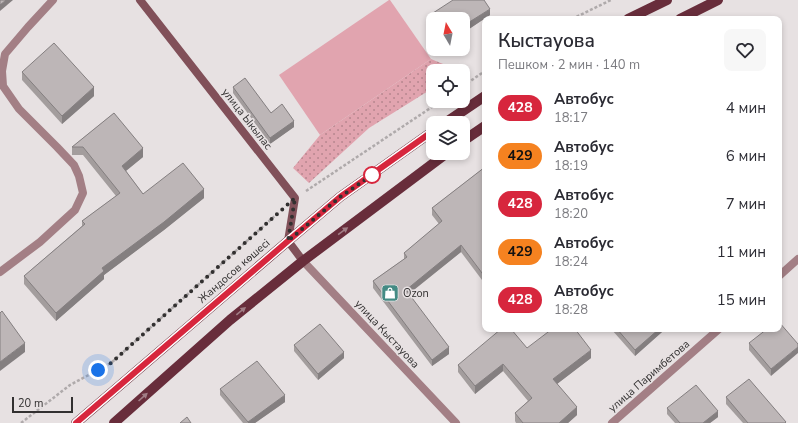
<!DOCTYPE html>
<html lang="ru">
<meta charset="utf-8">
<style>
:root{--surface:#fff;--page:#f7f7f7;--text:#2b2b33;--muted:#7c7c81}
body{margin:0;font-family:"Nunito Sans",sans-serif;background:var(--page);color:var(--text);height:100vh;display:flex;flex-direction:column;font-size:15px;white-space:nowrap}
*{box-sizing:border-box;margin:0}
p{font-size:13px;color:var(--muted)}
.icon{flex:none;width:22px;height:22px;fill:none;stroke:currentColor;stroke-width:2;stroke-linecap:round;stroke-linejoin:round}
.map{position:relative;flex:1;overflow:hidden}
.panel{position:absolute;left:482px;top:16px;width:300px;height:316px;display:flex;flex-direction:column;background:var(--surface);border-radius:8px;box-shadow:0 2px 6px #0003}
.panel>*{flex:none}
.badge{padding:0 8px;border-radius:13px;font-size:14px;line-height:26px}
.needle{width:26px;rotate:350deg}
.controls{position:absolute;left:426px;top:12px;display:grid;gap:8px}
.controls a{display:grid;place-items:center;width:44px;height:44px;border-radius:8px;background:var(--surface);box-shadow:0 2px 6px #0003;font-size:20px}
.scale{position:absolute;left:12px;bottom:10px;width:61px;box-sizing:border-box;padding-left:4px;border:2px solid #323030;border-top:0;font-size:11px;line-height:14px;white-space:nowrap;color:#323030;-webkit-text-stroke:3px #e7e1e2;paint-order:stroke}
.you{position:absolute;width:20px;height:20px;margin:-10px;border:3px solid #fff;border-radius:50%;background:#1a73e8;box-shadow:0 0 0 6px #1a73e833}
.map>.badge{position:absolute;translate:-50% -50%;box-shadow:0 0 0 2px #fff}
.round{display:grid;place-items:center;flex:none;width:42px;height:42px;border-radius:8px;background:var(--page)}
.overview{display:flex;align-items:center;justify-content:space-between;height:68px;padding:0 16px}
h1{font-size:19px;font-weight:600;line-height:30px}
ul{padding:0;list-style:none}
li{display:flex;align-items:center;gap:12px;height:48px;padding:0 16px}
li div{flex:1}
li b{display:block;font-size:15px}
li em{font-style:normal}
li .badge{min-width:44px;font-weight:700;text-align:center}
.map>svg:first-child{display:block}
.grass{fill:url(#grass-dots)}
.pitch{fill:#e1a4af}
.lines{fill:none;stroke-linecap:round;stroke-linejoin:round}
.path{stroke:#afaaab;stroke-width:2.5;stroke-dasharray:3 2;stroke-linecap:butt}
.street{stroke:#a37f85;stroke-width:8}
.secondary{stroke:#815059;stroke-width:8}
.primary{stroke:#682d3b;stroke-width:10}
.wall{fill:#a39d9d}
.shaded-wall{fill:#847f80}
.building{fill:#bdb6b7;stroke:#847f80}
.oneway{fill:#a17e86}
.line-casing{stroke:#fff;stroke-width:9}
.line{stroke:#d7263d;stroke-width:6}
.walk{stroke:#323030;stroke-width:4;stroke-dasharray:0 7.2}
.stop-dot{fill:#fff;stroke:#d7263d;stroke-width:2}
.labels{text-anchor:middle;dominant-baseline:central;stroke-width:3;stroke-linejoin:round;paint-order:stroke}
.street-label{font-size:11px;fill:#323030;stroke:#e7e1e2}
.poi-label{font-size:11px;fill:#323030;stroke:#e7e1e2;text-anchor:start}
</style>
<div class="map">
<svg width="798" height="423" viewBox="0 0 798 423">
<defs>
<pattern id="grass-dots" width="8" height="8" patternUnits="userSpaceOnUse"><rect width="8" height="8" fill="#e1a4af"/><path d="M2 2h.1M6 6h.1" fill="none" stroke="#b7868f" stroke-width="1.8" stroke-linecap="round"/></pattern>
</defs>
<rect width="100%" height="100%" fill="#e7e1e2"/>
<polygon class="grass" points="431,59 460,71 433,71 433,88 369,128 309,183 293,168 320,135"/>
<polygon class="pitch" points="389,0 390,0 431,59 320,135 279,75"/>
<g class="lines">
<g class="path">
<polyline points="572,19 611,0"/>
<polyline points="463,86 485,71"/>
<polyline points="306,191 441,101"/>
<polyline points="21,423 70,385 111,363 277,214"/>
</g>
<g class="street">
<polyline points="303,261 456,423"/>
<polyline points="0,272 40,242 75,210 83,193 79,176 74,165 57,147 19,109 3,86 2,71 5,54 28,27 53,0"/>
<polyline points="779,276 798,259"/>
<polyline points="612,423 719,329"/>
</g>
<polyline class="secondary" points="140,0 295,198 288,241 303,261"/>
<g class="primary">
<polyline points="628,19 667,0"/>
<polyline points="680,19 718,0"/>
<polyline points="445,123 485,96"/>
<polyline points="463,141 485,126"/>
<polyline points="76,423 288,241 340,197 433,131"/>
<polyline points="114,423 230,320 303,261 447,153"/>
</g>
</g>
<g class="wall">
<polygon points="433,13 490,15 463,33 463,19 433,19"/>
<polygon points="22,72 94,96 62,124 22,80"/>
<polygon points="233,87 271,113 294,127 270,144 233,93"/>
<polygon points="114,113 143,157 126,171 143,194 204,198 164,230 104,275 104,279 56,321 24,284 24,276 82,226 82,221 116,196 83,155 72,155 72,147"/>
<polygon points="485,167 485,284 461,252 409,294 449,354 432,366 373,288 373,281 404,259 404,253 439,224 432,215 432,208"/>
<polygon points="612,329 662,329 662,332 635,356 612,330"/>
<polygon points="779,329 771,376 749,350 749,343"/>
<polygon points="294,345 344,358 318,380 294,351"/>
<polygon points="527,348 591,358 557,384 577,415 568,423 516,423 515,421 515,413 528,401 503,371 475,394 458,372 458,365"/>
<polygon points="220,389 285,402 255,423 243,423 220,395"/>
<polygon points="726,397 786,423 743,423 726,404"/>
<polygon points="667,408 718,417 710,423 675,423 667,414"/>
</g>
<g class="shaded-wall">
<polygon points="6,0 13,0 0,11 0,5"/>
<polygon points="490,9 490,15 463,33 463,26"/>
<polygon points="94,87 94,96 62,124 62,116"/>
<polygon points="294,121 294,127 270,144 270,138"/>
<polygon points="143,148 143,157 122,174 122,166"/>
<polygon points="204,189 204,198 164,230 104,275 104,279 56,321 56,313 102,268"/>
<polygon points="461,245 461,252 406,296 406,290"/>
<polygon points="659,329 662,329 662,332 635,356 635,350"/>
<polygon points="25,343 25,352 0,371 0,362"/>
<polygon points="449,347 449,354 432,366 432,360"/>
<polygon points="798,347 798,353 771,376 771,369"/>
<polygon points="591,350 591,358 553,387 553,379"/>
<polygon points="344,352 344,358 318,380 318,374"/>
<polygon points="503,364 503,371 475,394 475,386"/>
<polygon points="285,395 285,402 255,423 248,423 248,422"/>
<polygon points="577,407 577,415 568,423 559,423"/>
<polygon points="718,411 718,417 710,423 703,423"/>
</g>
<g class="building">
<polygon points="0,0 6,0 0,5"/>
<polygon points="453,0 484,0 490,9 463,26 463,19 437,19 433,13"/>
<polygon points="54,43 94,87 62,116 22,72"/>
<polygon points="245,78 271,113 282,104 294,121 270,138 233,87"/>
<polygon points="114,113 143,148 122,166 143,194 183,163 204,189 164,222 102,268 104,271 56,313 24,276 85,224 82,221 120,193 83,147 72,147"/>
<polygon points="485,167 485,277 461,245 406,290 449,347 432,360 373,281 407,257 404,253 442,221 432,208"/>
<polygon points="2,311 25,343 0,362 0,313"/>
<polygon points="779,322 798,344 798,347 771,369 749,343 767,329 779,329"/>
<polygon points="320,324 344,352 318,374 294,345"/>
<polygon points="501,329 511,329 527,348 552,329 575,329 591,350 553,379 577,407 559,423 523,423 515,413 532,398 503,364 475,386 458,365"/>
<polygon points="617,329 659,329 635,350"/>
<polygon points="257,361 285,395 248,422 220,389"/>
<polygon points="749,379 786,422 785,423 748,423 726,397"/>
<polygon points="696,385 718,411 703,423 680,423 667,408"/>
<polygon points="187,417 191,423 180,423"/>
</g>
<defs><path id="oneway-solid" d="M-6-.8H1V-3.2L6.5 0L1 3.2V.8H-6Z"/></defs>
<g class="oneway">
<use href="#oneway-solid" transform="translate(343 231) rotate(-36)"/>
<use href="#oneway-solid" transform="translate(241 311) rotate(-39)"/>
<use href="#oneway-solid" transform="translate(143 397) rotate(-42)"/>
</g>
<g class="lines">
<defs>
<polyline id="line" points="76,423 288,241 340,197 433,131"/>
</defs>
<use href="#line" class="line-casing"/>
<use href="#line" class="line"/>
<polyline class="walk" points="98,370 111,363 295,198 288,241 340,197 375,173 372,175"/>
</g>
<defs>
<symbol id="shop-square" viewBox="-11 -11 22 22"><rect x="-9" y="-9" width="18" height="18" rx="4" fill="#448b84" stroke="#e7e1e2"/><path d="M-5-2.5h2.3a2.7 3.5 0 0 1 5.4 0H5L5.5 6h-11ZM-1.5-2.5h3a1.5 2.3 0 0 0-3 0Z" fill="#fff"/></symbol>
</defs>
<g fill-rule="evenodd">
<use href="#shop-square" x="380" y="283" width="20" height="20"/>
</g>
<circle class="stop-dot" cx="372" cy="175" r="8"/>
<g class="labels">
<g class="street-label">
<text transform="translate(247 119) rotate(52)">улица Ыкылас</text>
<text transform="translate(234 271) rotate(-41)">Жандосов көшесі</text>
<text transform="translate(387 334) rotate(47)">улица Кыстауова</text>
<text transform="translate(649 376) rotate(-41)">улица Паримбетова</text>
</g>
<g class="poi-label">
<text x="403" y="293">Ozon</text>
</g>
</g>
</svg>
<div class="controls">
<a><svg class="needle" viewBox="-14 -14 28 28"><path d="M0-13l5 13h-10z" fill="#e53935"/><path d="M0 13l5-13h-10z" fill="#7c7c81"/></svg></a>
<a><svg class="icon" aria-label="locate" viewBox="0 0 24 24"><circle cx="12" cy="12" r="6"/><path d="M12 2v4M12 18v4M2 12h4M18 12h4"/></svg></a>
<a><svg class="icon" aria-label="layers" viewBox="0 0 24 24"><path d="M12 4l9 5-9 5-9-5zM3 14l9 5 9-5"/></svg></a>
</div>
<div class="scale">20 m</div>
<div class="you" style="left:98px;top:370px"></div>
<section class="panel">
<div class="overview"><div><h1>Кыстауова</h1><p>Пешком · 2 мин · 140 m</p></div><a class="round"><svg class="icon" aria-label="heart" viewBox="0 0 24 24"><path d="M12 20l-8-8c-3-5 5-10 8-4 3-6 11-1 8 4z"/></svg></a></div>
<ul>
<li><span class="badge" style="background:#d7263d;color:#fff">428</span><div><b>Автобус</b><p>18:17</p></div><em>4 мин</em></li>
<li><span class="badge" style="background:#f58220;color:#111">429</span><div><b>Автобус</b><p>18:19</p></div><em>6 мин</em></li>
<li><span class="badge" style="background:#d7263d;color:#fff">428</span><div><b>Автобус</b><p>18:20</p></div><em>7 мин</em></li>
<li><span class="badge" style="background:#f58220;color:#111">429</span><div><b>Автобус</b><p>18:24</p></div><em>11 мин</em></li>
<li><span class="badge" style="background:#d7263d;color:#fff">428</span><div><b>Автобус</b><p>18:28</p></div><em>15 мин</em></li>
</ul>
</section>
</div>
